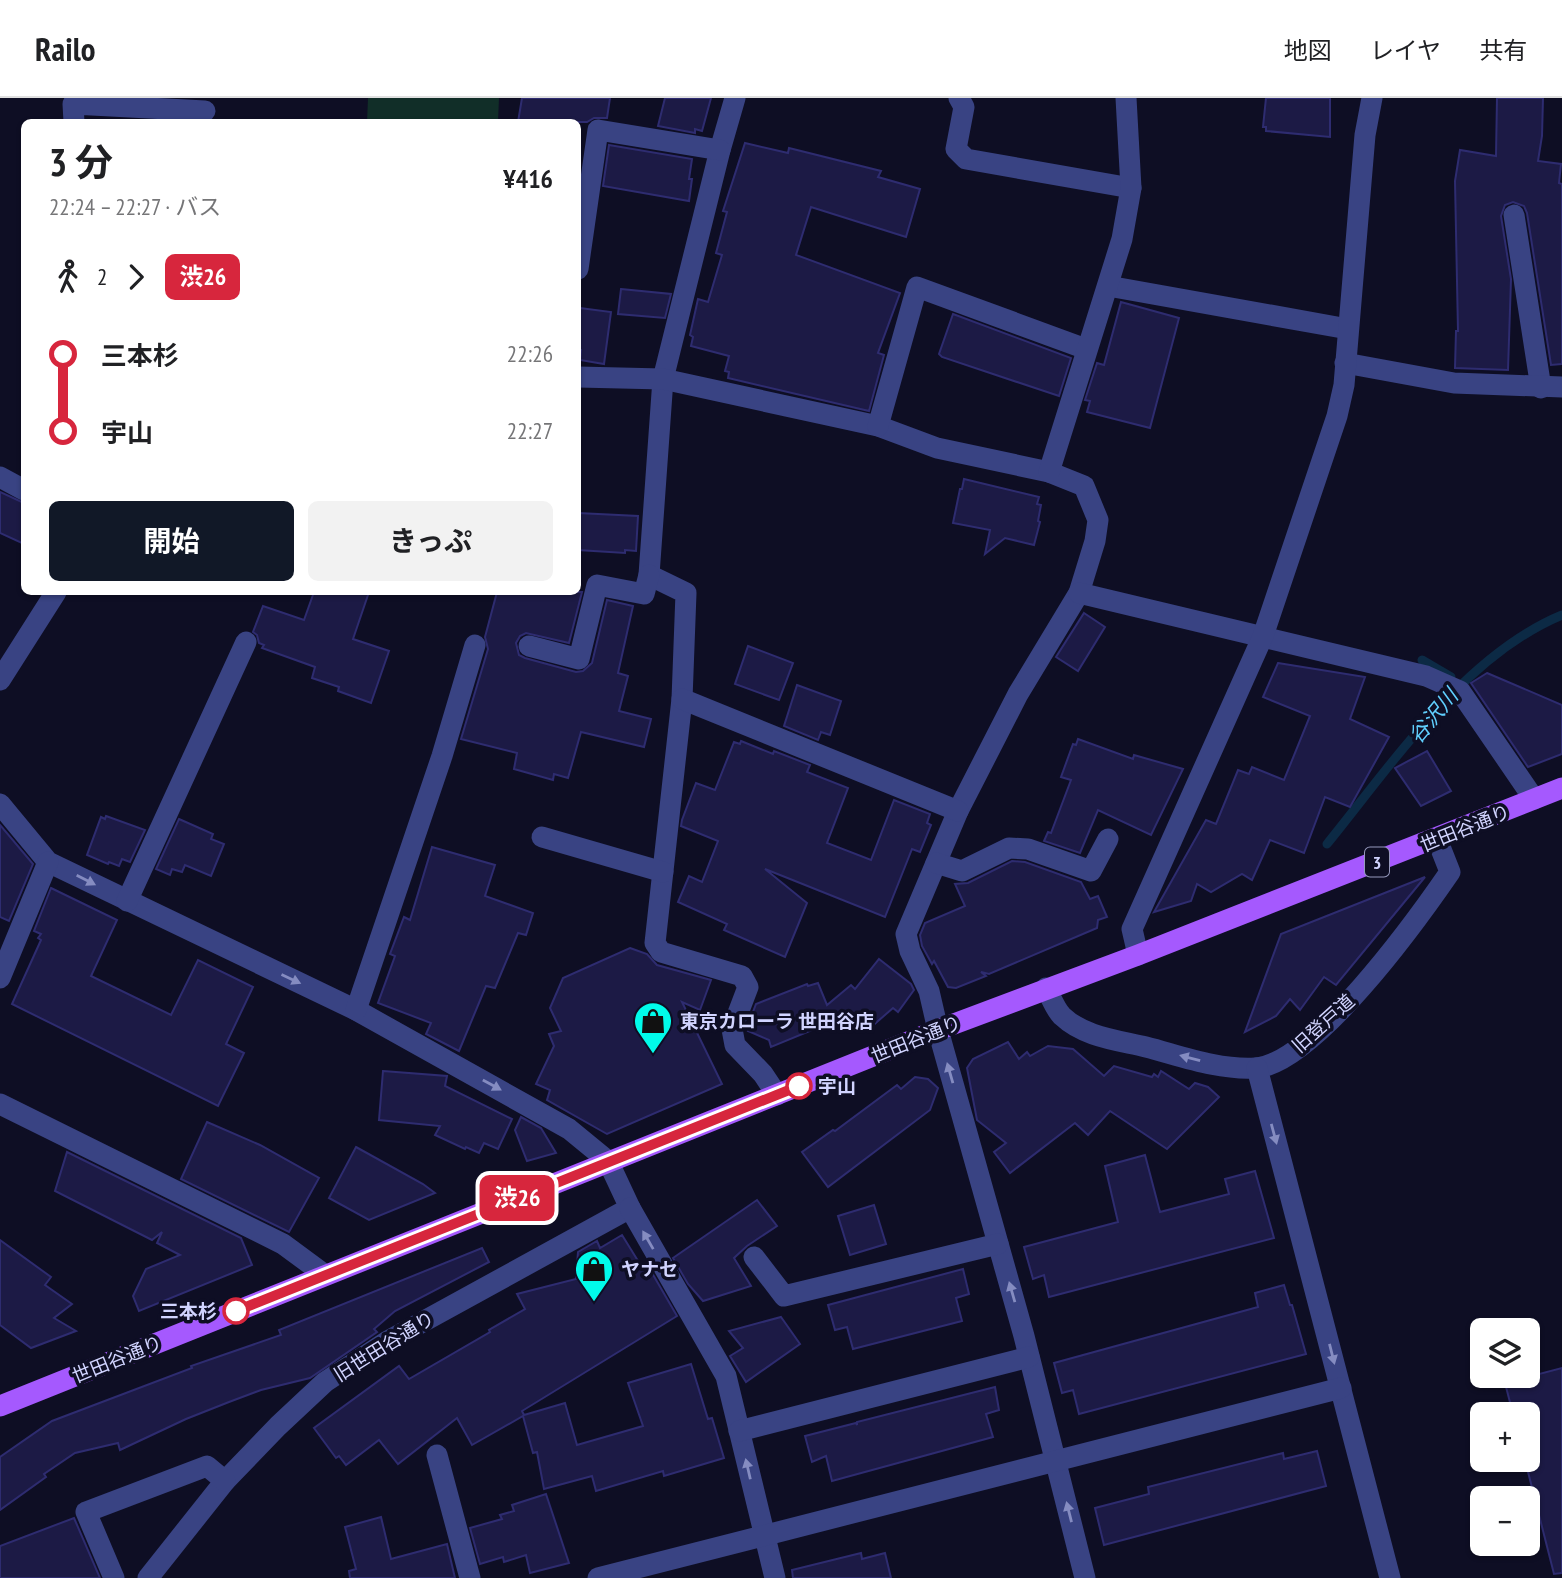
<!DOCTYPE html>
<html lang="ja">
<meta charset="utf-8">
<style>
:root{--surface:#fff;--page:#f2f2f2;--text:#202124;--muted:#757577;--line:#e0e0e0;--accent:#111827}
body{margin:0;font-family:"PT Sans Narrow","Noto Sans JP",sans-serif;background:var(--page);color:var(--text);height:100vh;display:flex;flex-direction:column;font-size:26px;white-space:nowrap}
*{box-sizing:border-box;margin:0}
p{font-size:23px;color:var(--muted)}
.icon{flex:none;width:38px;height:38px;fill:none;stroke:currentColor;stroke-width:2;stroke-linecap:round;stroke-linejoin:round}
.map{position:relative;flex:1;overflow:hidden}
.details{position:absolute;left:21px;top:21px;width:560px;height:476px;display:flex;flex-direction:column;background:var(--surface);border-radius:10px;box-shadow:0 2px 5px #0004}
.details>*{flex:none}
.badge{padding:0 14px;border-radius:10px;font-size:24px;line-height:46px}
.buttons{position:absolute;left:1470px;top:1220px;display:grid;gap:14px}
.buttons a{display:grid;place-items:center;width:70px;height:70px;border-radius:10px;background:var(--surface);box-shadow:0 2px 5px #0004;font-size:35px}
.map>.badge{position:absolute;translate:-50% -50%;box-shadow:0 0 0 4px #fff}
.legs{display:flex;align-items:center;gap:10px;height:77px;padding:0 28px;font-size:23px}
.legs p{margin-inline-start:auto}
.head{display:flex;align-items:center;justify-content:space-between;height:119px;padding:0 28px}
h1{font-size:38px;font-weight:700;line-height:52px}
.primary-button{display:flex;gap:14px;margin-top:auto;padding:14px 28px}
.primary-button a{flex:1;height:80px;border-radius:10px;background:var(--accent);color:#fff;font-size:28px;font-weight:700;line-height:80px;text-align:center}
.primary-button a+a{background:var(--page);color:var(--text)}
ul{padding:0 28px;list-style:none}
li{display:flex;align-items:center;gap:24px;height:77px;font-size:26px}
li i{display:grid;place-items:center;width:10px;height:100%;margin:0 9px;background:currentColor}
li i::after{content:'';width:18px;height:18px;margin:-9px;border:5px solid;border-radius:50%;background:var(--surface)}
li p{margin-inline-start:auto}
li:first-child i{background:linear-gradient(#0000 50%,currentColor 0)}
li:last-child i{background:linear-gradient(currentColor 50%,#0000 0)}
header{display:flex;align-items:center;gap:42px;box-sizing:border-box;height:98px;padding:0 35px;background:var(--surface);border-bottom:2px solid var(--line)}
header strong{font-size:33px}
nav{display:flex;gap:38px;margin-inline-start:auto;font-size:24px}
.map>svg:first-child{display:block}
.green{fill:#112e28}
.lines{fill:none;stroke-linecap:round;stroke-linejoin:round}
.stream{stroke:#0c2a45;stroke-width:9}
.building{fill:#1c1a45;stroke:#2e2c70;stroke-width:2}
.minor{stroke:#394383;stroke-width:21}
.major{stroke:#a559fe;stroke-width:21}
.oneway{fill:#858cc1}
.line-1-casing{stroke:#fff;stroke-width:16}
.line-1{stroke:#d7263d;stroke-width:10}
.stop-1-dot{fill:#fff;stroke:#d7263d;stroke-width:3.5}
.labels{text-anchor:middle;dominant-baseline:central;stroke-width:7;stroke-linejoin:round;paint-order:stroke}
.shield{fill:#0e0e24;stroke:#9699bd;stroke-width:2}
.shield-label{font-size:18px;font-weight:bold;fill:#d1d4ff}
.street-label{font-size:19px;fill:#d1d4ff;stroke:#0e0e24}
.poi-label{font-size:19px;font-weight:bold;fill:#d1d4ff;stroke:#0e0e24;text-anchor:start}
.stop-label{font-size:19px;font-weight:bold;fill:#d1d4ff;stroke:#0e0e24;text-anchor:start}
.water-label{font-size:21px;font-style:italic;fill:#60cffe;stroke:#0e0e24}
</style>
<header>
<strong>Railo</strong>
<nav><a>地図</a><a>レイヤ</a><a>共有</a></nav>
</header>
<div class="map">
<svg width="1562" height="1480" viewBox="0 0 1562 1480">
<rect width="100%" height="100%" fill="#0e0e24"/>
<polygon class="green" points="368,0 499,0 498,24 367,24"/>
<g class="lines">
<g class="stream">
<polyline points="1422,562 1451,579"/>
<path d="M1327 746C1392 666 1465 557 1562 517"/>
</g>
</g>
<g class="building">
<polygon points="522,0 610,0 607,20 594,20 587,24 518,24"/>
<polygon points="665,0 711,0 702,33 695,31 695,35 658,28"/>
<polygon points="1266,0 1330,0 1330,39 1266,33 1266,29 1263,29"/>
<polygon points="1497,0 1543,0 1542,38 1538,63 1561,66 1559,85 1562,86 1562,266 1551,267 1527,115 1524,108 1513,104 1505,107 1501,118 1511,181 1508,272 1455,270 1456,233 1458,233 1455,83 1460,52 1496,58"/>
<polygon points="745,45 788,55 789,50 881,73 878,79 920,91 906,139 811,109 796,157 900,195 878,255 884,257 869,313 728,280 729,274 725,273 729,258 691,248 693,239 690,237 698,201 708,204 722,157 716,155 727,114 723,113"/>
<polygon points="609,47 692,61 689,81 692,81 689,103 603,88"/>
<polygon points="621,191 671,196 665,220 618,216"/>
<polygon points="1121,204 1179,220 1150,330 1087,314 1090,303 1085,302 1097,265 1104,267"/>
<polygon points="580,210 611,214 604,266 580,262 581,252 578,252 578,231"/>
<polygon points="953,216 1071,260 1059,298 942,259 939,256"/>
<polygon points="964,381 1039,399 1037,406 1041,407 1038,423 1040,424 1034,447 1005,440 985,456 990,432 953,425 960,391 962,391"/>
<polygon points="0,394 24,405 24,446 0,435"/>
<polygon points="578,415 638,418 636,453 625,452 625,455 578,452"/>
<polygon points="314,494 369,494 353,541 389,553 371,605 338,593 339,589 312,580 315,569 262,550 264,547 259,545 257,537 253,534 263,508 304,522"/>
<polygon points="497,494 582,494 569,545 526,535 520,538 516,545 519,557 525,560 576,574 583,573 592,565 607,502 633,508 618,575 628,578 619,613 651,621 644,649 581,634 568,680 554,676 553,682 514,671 517,655 461,641 488,551 485,539"/>
<polygon points="1084,515 1105,529 1078,573 1056,559"/>
<polygon points="748,548 793,565 779,602 735,586"/>
<polygon points="1278,565 1365,579 1350,621 1389,639 1350,709 1325,699 1304,755 1270,742 1252,782 1242,776 1211,794 1197,786 1191,803 1154,814 1206,722 1216,726 1238,672 1249,676 1252,669 1284,682 1310,618 1263,599"/>
<polygon points="1487,575 1562,607 1562,656 1528,669 1471,585"/>
<polygon points="797,587 841,603 830,637 821,634 818,642 784,628"/>
<polygon points="1078,641 1133,661 1134,657 1183,671 1151,737 1098,712 1080,755 1044,743 1048,734 1051,735 1071,682 1061,679 1073,646 1076,647"/>
<polygon points="741,643 773,656 774,653 810,667 807,674 848,690 827,745 871,762 894,702 930,716 927,725 931,727 920,754 912,751 885,819 765,771 807,805 785,859 724,832 727,826 678,804 689,778 702,784 718,743 681,728 682,722 696,685 715,692 734,644 740,646"/>
<polygon points="1427,653 1451,693 1421,708 1395,670"/>
<polygon points="106,718 145,732 130,764 122,761 119,768 109,764 108,766 87,757 101,719 105,721"/>
<polygon points="179,721 213,736 211,741 224,746 211,778 185,767 182,774 172,771 170,777 156,771"/>
<polygon points="0,727 33,766 9,823 0,819"/>
<polygon points="432,749 495,767 485,798 533,815 526,837 518,835 495,890 486,888 459,953 426,936 431,925 378,905 395,858 390,856 404,819 410,822"/>
<polygon points="1012,763 1025,764 1081,784 1090,801 1098,798 1107,819 1098,822 1097,830 989,876 981,874 986,878 956,890 948,889 934,863 932,866 922,848 920,837 925,825 965,808 955,786 968,785"/>
<polygon points="1425,779 1336,887 1324,879 1300,912 1290,901 1276,918 1245,934 1281,836"/>
<polygon points="51,790 117,822 91,878 171,917 198,862 253,889 226,946 244,955 218,1008 12,906 41,842 38,840 41,836 34,833"/>
<polygon points="630,850 647,856 657,867 711,882 700,912 682,904 722,986 607,1036 547,1002 550,992 536,986 554,948 549,936 561,933 550,910 563,880"/>
<polygon points="879,861 911,886 914,892 898,914 893,910 870,930 856,914 771,949 769,942 748,933 750,928 748,927 756,906 807,886 808,888 818,885 827,907 851,887 855,891"/>
<polygon points="1008,944 1019,961 1027,954 1030,958 1048,948 1073,951 1104,978 1114,968 1152,979 1154,976 1158,979 1161,973 1189,991 1195,985 1208,989 1219,999 1167,1051 1110,1013 1088,1037 1075,1025 1010,1075 994,1054 1006,1045 977,1022 967,970 973,961"/>
<polygon points="383,973 447,978 445,988 512,1021 498,1051 484,1045 479,1055 466,1049 465,1051 435,1037 440,1028 379,1022"/>
<polygon points="915,979 928,981 938,990 930,1012 828,1089 802,1054 833,1032 835,1033 897,987 901,991"/>
<polygon points="521,1019 541,1030 556,1055 527,1063 515,1032"/>
<polygon points="207,1024 260,1047 319,1080 289,1134 181,1081"/>
<polygon points="356,1049 423,1086 435,1095 369,1122 329,1100"/>
<polygon points="67,1054 241,1140 252,1167 139,1213 133,1198 146,1171 180,1157 157,1145 162,1134 152,1142 55,1093"/>
<polygon points="1145,1057 1160,1114 1229,1096 1225,1081 1255,1073 1274,1140 1049,1199 1044,1177 1033,1181 1024,1149 1118,1124 1105,1068"/>
<polygon points="757,1102 777,1128 747,1148 734,1160 751,1188 703,1203 688,1186 673,1160"/>
<polygon points="874,1107 886,1146 850,1157 838,1118"/>
<polygon points="622,1137 648,1179 652,1175 677,1218 522,1313 524,1317 565,1305 577,1347 643,1328 628,1285 691,1266 708,1321 712,1320 724,1360 664,1378 663,1373 596,1393 592,1378 544,1391 537,1354 533,1355 523,1318 472,1347 457,1320 398,1366 379,1342 346,1367 339,1358 336,1360 314,1330 399,1268 409,1281 490,1234 489,1232 525,1211 517,1196 576,1181 578,1154 597,1143 600,1150"/>
<polygon points="0,1142 51,1179 45,1187 72,1206 54,1220 76,1233 31,1250 0,1227"/>
<polygon points="482,1150 489,1164 395,1213 374,1231 377,1234 310,1280 261,1292 229,1304 186,1321 120,1352 118,1345 75,1355 44,1376 46,1379 0,1412 0,1359 52,1323 192,1270 191,1268 281,1237 279,1232"/>
<polygon points="963,1171 969,1196 956,1200 962,1223 853,1251 847,1229 835,1232 828,1207"/>
<polygon points="1284,1187 1290,1207 1292,1207 1306,1256 1079,1316 1073,1292 1062,1295 1054,1265 1258,1209 1255,1195"/>
<polygon points="781,1219 800,1246 746,1284 730,1258 743,1250 729,1233"/>
<polygon points="1562,1270 1562,1475 1554,1476 1525,1362 1528,1362 1528,1316 1513,1316 1505,1285"/>
<polygon points="995,1289 999,1312 986,1316 993,1339 832,1383 826,1358 812,1364 805,1338 856,1325 857,1327 857,1324"/>
<polygon points="1317,1353 1326,1388 1104,1447 1095,1410 1149,1396 1148,1389 1283,1355 1284,1361"/>
<polygon points="546,1396 569,1465 530,1475 526,1457 504,1464 503,1459 480,1466 470,1430 502,1421 500,1417 514,1413 512,1407"/>
<polygon points="381,1419 391,1461 447,1446 455,1480 350,1480 349,1473 356,1471 345,1429"/>
<polygon points="74,1420 100,1480 0,1480 0,1448"/>
<polygon points="861,1455 862,1461 885,1455 891,1480 793,1480 792,1472"/>
</g>
<g class="lines">
<g class="minor">
<polyline points="735,0 720,52 663,281 649,477 686,495 682,601 655,845 661,854 742,878 748,889 732,931 735,947 763,976 777,997"/>
<polyline points="959,0 964,9 956,51 966,61 1131,90"/>
<polyline points="74,24 73,6 205,13"/>
<polyline points="1514,117 1541,290"/>
<polyline points="578,171 598,32 720,52"/>
<polyline points="1108,188 1348,231"/>
<polyline points="1345,265 1454,285 1562,289"/>
<polyline points="578,279 663,281 878,328 937,350 1049,374 1084,388 1098,422 1095,443 1079,495 1018,596 958,713 906,836 910,853 929,893 938,932 1024,1238 1085,1480"/>
<polyline points="878,328 917,189 1086,251"/>
<polyline points="1049,374 1122,141 1131,90 1126,0"/>
<polyline points="0,379 24,392"/>
<polyline points="1079,495 1426,578 1460,593 1534,701"/>
<polyline points="529,548 579,561 597,487 644,496 649,477"/>
<polyline points="0,582 56,494"/>
<polyline points="682,601 958,713"/>
<polyline points="0,706 48,764 356,912 569,1031 608,1063 630,1110 386,1244 325,1284 278,1328 225,1383 148,1480"/>
<polyline points="542,739 663,774"/>
<polyline points="936,765 962,773 1009,750 1028,751 1091,773 1108,741"/>
<polyline points="127,803 246,544"/>
<polyline points="1138,857 1132,831 1263,538 1337,318 1344,287 1365,37 1372,0"/>
<polyline points="0,880 48,764"/>
<path d="M1046 890C1051 899 1055 911 1062 918 1084 939 1117 942 1146 949 1181 958 1218 972 1255 970 1313 967 1417 822 1450 774L1437 741"/>
<polyline points="356,912 442,658 475,547"/>
<polyline points="1257,970 1390,1480"/>
<polyline points="0,1006 283,1146 325,1177"/>
<polyline points="630,1110 726,1278 775,1480"/>
<polyline points="754,1159 784,1198 998,1146"/>
<polyline points="739,1333 1029,1259"/>
<polyline points="437,1357 470,1480"/>
<polyline points="114,1480 86,1414 207,1368 225,1383"/>
<polyline points="598,1480 1341,1290"/>
</g>
<polyline class="major" points="0,1308 938,932 1138,857 1562,690"/>
</g>
<defs><path id="oneway-solid" d="M-6-.8H1V-3.2L6.5 0L1 3.2V.8H-6Z" transform="scale(1.75)"/></defs>
<g class="oneway">
<use href="#oneway-solid" transform="translate(86 782) rotate(27)"/>
<use href="#oneway-solid" transform="translate(291 881) rotate(25)"/>
<use href="#oneway-solid" transform="translate(1190 960) rotate(-165)"/>
<use href="#oneway-solid" transform="translate(950 975) rotate(-106)"/>
<use href="#oneway-solid" transform="translate(492 987) rotate(29)"/>
<use href="#oneway-solid" transform="translate(1274 1036) rotate(75)"/>
<use href="#oneway-solid" transform="translate(648 1142) rotate(-120)"/>
<use href="#oneway-solid" transform="translate(1012 1194) rotate(-106)"/>
<use href="#oneway-solid" transform="translate(1332 1256) rotate(76)"/>
<use href="#oneway-solid" transform="translate(748 1371) rotate(-103)"/>
<use href="#oneway-solid" transform="translate(1069 1414) rotate(-104)"/>
</g>
<g class="lines">
<defs>
<polyline id="line-1" points="236,1213 799,988"/>
</defs>
<use href="#line-1" class="line-1-casing"/>
<use href="#line-1" class="line-1"/>
</g>
<defs>
<symbol id="shop-pin" viewBox="-11 -11 22 30"><path d="M0 17L-7.5 6A9.5 9.5 0 1 1 7.5 6Z" fill="#01fbea" stroke="#0e0e24"/><path d="M-5-2.5h2.3a2.7 3.5 0 0 1 5.4 0H5L5.5 6h-11ZM-1.5-2.5h3a1.5 2.3 0 0 0-3 0Z" fill="#111"/></symbol>
</defs>
<g fill-rule="evenodd">
<use href="#shop-pin" x="631" y="901" width="44" height="60"/>
<use href="#shop-pin" x="572" y="1149" width="44" height="60"/>
</g>
<g class="stop-1-dot">
<circle cx="799" cy="988" r="12"/>
<circle cx="236" cy="1213" r="12"/>
</g>
<g class="labels">
<rect class="shield" x="1365" y="749.5" width="24" height="29" rx="5"/>
<g class="shield-label">
<text x="1377" y="764">3</text>
</g>
<g class="street-label">
<text transform="translate(1465 730) rotate(-22)">世田谷通り</text>
<text transform="translate(1323 925) rotate(-42)">旧登戸道</text>
<text transform="translate(916 941) rotate(-22)">世田谷通り</text>
<text transform="translate(384 1248) rotate(-32)">旧世田谷通り</text>
<text transform="translate(117 1261) rotate(-22)">世田谷通り</text>
</g>
<g class="poi-label">
<text x="680" y="923">東京カローラ 世田谷店</text>
<text x="621" y="1171">ヤナセ</text>
</g>
<g class="stop-label">
<text x="818" y="988">宇山</text>
<text x="217" y="1213" text-anchor="end">三本杉</text>
</g>
<g class="water-label">
<text transform="translate(1433 618) rotate(-50)">谷沢川</text>
</g>
</g>
</svg>
<div class="buttons">
<a><svg class="icon" aria-label="layers" viewBox="0 0 24 24"><path d="M12 4l9 5-9 5-9-5zM3 14l9 5 9-5"/></svg></a>
<a>+</a>
<a>−</a>
</div>
<b class="badge" style="left:517px;top:1100px;background:#d7263d;color:#fff">渋26</b>
<section class="details">
<div class="head"><div><h1>3 分</h1><p>22:24 – 22:27 · バス</p></div><b>¥416</b></div>
<div class="legs"><svg class="icon" aria-label="walk" viewBox="0 0 24 24"><circle cx="13" cy="4" r="2"/><path d="M13 8l-2 6 4 7M11 14l-3 7M7 12l3-4h3l4 4"/></svg>2<svg class="icon" aria-label="forward" viewBox="0 0 24 24"><path d="M9 5l7 7-7 7"/></svg><b class="badge" style="background:#d7263d;color:#fff">渋26</b></div>
<ul>
<li><i style="color:#d7263d"></i><b>三本杉</b><p>22:26</p></li>
<li><i style="color:#d7263d"></i><b>宇山</b><p>22:27</p></li>
</ul>
<div class="primary-button"><a>開始</a><a>きっぷ</a></div>
</section>
</div>
